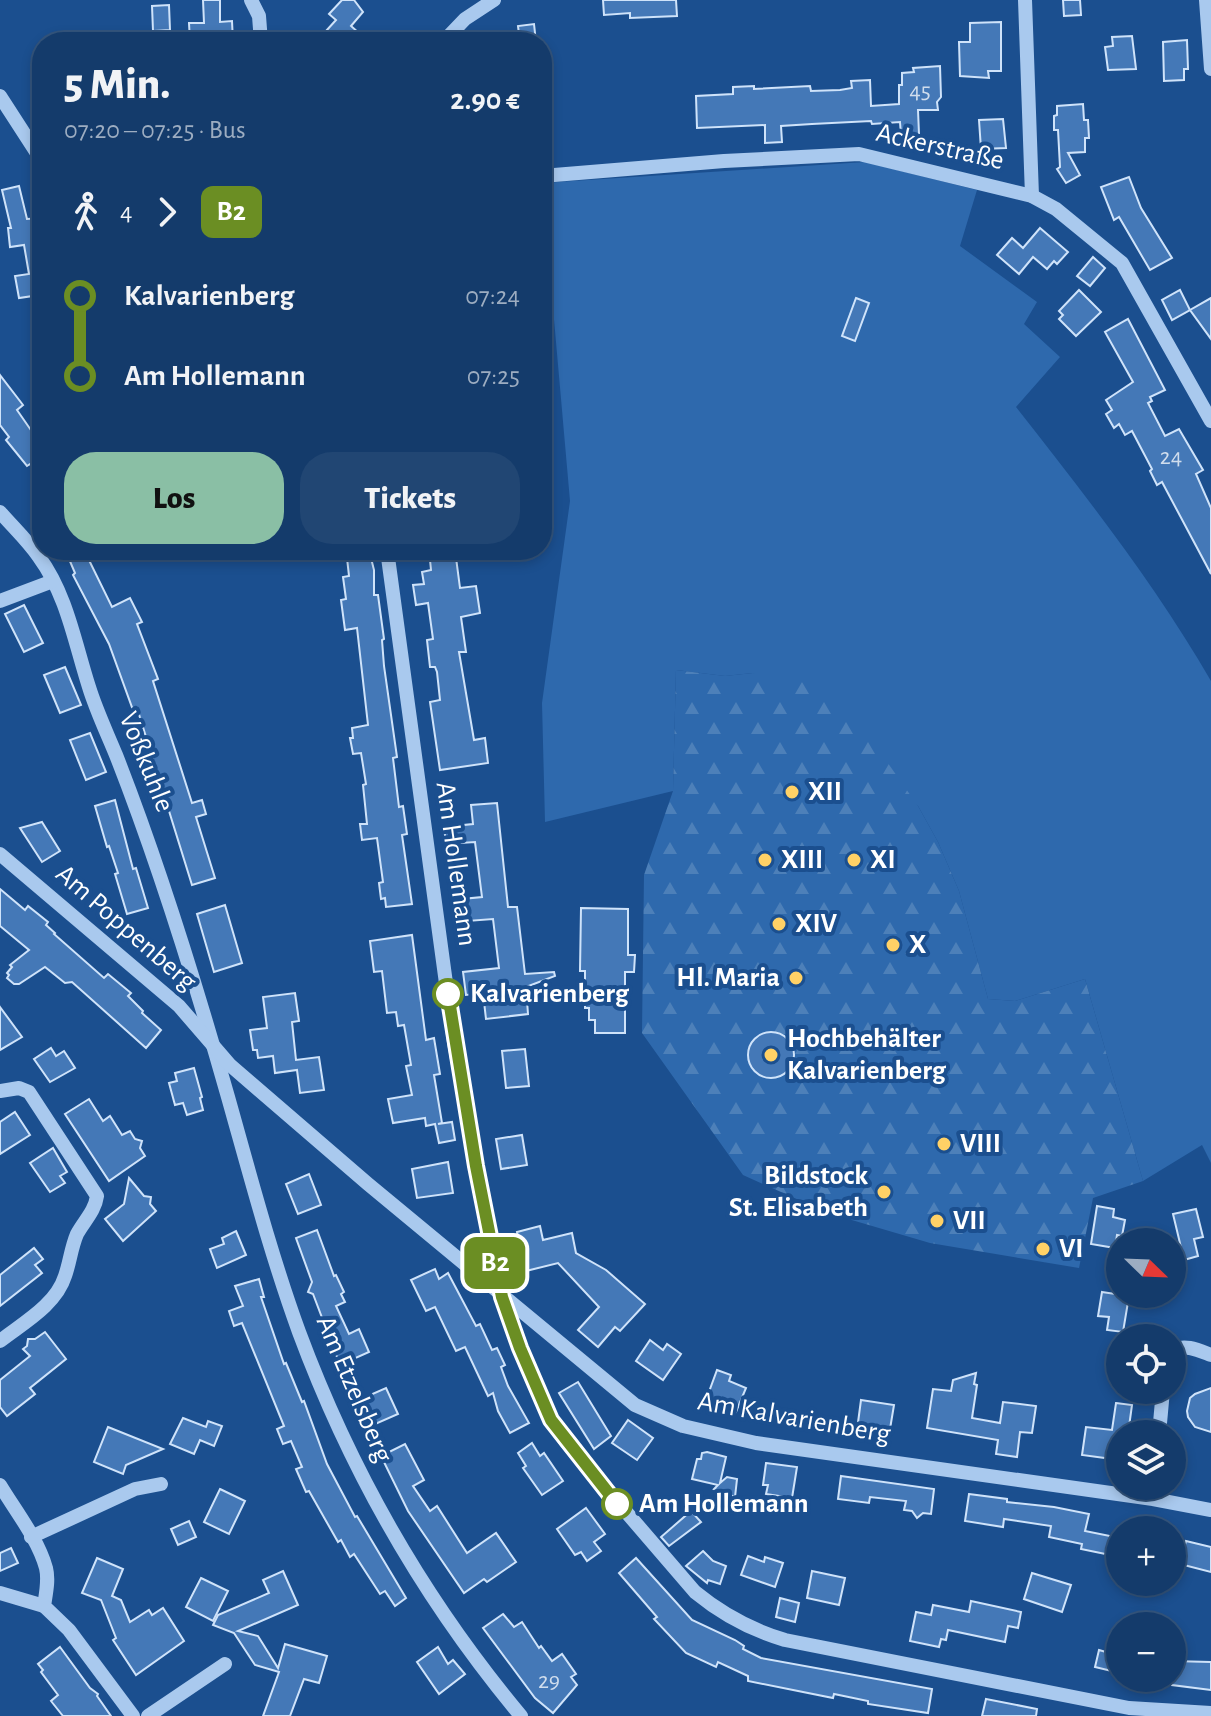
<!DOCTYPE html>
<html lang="de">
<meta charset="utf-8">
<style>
:root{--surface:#143b6b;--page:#214673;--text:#f1f3f6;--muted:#9dadc1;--line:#33557e;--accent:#8abfa5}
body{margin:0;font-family:"Alegreya Sans",sans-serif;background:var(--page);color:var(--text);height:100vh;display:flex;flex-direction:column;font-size:30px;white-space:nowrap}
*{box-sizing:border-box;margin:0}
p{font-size:26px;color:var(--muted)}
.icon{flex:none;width:44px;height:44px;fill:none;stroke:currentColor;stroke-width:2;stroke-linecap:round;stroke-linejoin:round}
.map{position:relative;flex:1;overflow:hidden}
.panel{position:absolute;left:32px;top:32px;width:520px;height:528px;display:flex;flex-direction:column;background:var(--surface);border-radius:32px;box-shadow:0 4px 12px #0003,0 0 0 2px var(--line)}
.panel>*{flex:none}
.badge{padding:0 16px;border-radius:12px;font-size:28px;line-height:52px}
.needle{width:52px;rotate:113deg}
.tools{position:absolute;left:1106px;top:1228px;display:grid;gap:16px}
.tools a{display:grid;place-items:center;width:80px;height:80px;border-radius:50%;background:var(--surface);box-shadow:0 4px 12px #0003,0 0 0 2px var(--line);font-size:40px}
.map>.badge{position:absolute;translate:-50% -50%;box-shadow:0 0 0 4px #fff}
.legs{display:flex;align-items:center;gap:12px;height:88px;padding:0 32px;font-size:26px}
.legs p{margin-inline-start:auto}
.head{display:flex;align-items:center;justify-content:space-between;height:136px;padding:0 32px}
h1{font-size:44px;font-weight:800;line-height:60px}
.button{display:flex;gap:16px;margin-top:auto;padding:16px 32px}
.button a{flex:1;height:92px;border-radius:32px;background:var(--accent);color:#111;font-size:32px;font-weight:800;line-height:92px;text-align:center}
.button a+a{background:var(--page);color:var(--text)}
ul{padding:0 32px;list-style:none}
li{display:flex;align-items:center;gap:28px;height:80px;font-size:30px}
li i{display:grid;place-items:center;width:12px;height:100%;margin:0 10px;background:currentColor}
li i::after{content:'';width:20px;height:20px;margin:-10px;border:6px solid;border-radius:50%;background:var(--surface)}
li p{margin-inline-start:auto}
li:first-child i{background:linear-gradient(#0000 50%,currentColor 0)}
li:last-child i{background:linear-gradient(currentColor 50%,#0000 0)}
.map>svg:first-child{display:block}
.green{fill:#2e69ad}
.forest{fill:url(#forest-firs)}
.building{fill:#4478b7;stroke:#cfe3fa;stroke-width:2}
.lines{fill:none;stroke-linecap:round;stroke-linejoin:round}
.minor{stroke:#a9c9ee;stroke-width:14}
.line-1-casing{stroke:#fff;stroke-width:18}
.line-1{stroke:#6b8e23;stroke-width:12}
.poi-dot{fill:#ffd166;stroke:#1b4f8f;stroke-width:3}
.stop-1-dot{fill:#fff;stroke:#6b8e23;stroke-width:4}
.labels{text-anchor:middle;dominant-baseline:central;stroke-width:8;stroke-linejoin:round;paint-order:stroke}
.number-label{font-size:24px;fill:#d0dded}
.street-label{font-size:28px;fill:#fff;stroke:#1b4f8f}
.poi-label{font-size:28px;font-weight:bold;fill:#fff;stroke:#1b4f8f;text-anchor:start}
.stop-label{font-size:28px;font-weight:bold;fill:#fff;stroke:#1b4f8f;text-anchor:start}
</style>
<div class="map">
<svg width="1211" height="1716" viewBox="0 0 1211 1716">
<defs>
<pattern id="forest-firs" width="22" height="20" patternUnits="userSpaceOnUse" patternTransform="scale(2)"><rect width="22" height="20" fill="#2e69ad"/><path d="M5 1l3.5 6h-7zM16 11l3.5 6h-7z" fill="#4d80b9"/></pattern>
</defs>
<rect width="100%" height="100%" fill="#1b4f8f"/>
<path class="green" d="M865 162 977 190 960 246 1037 302 1024 324 1060 357 1016 407C1085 495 1155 584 1211 681V1163L1202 1145 1143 1181 1085 979 1015 1001 988 999 959 891 938 842 918 806 753 673 725 676 676 670 673 791 545 822 542 703 570 501 542 183Z"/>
<polygon class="forest" points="676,670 725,676 753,673 828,687 845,702 918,806 938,842 959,891 988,999 1015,1001 1085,979 1143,1181 1093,1198 1079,1268 930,1243 828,1213 743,1175 642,1033 644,875 673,791"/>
<g class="building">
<polygon points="203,0 220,0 220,22 232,21 233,42 190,42 189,23 204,23"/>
<polygon points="342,0 354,0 363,12 351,26 369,42 316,42 336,20 329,14"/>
<polygon points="603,0 676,0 677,16 630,18 630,13 604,15"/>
<polygon points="1063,0 1080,0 1081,15 1064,16"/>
<polygon points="169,5 170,30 153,31 152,6"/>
<polygon points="1001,22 1001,71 988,71 989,78 960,76 959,42 970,42 970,23"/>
<polygon points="534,24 536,42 520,42 518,26"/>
<polygon points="1132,36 1136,69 1108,70 1105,47 1113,46 1112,37"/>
<polygon points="1187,40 1188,69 1184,69 1184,80 1164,81 1163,42"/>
<polygon points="940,66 941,97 937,102 938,110 918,110 919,134 901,135 900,122 872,124 871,121 812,124 781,126 782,142 765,143 765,125 697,128 696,96 733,94 733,87 754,86 754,89 810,86 811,91 840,90 852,88 851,81 870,80 871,106 899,104 899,85 902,85 902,73 914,72 913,68"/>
<polygon points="1083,104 1084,120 1088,120 1089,138 1085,138 1085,152 1068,153 1080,175 1066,183 1057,169 1060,167 1058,130 1054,130 1054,116 1057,115 1057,106"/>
<polygon points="1003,119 1006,148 981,149 979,120"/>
<polygon points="1129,177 1141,208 1172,258 1150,270 1119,217 1114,220 1101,187"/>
<polygon points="19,186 27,219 42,218 42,300 33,301 33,296 19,298 15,276 29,274 24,245 10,247 8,228 11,228 2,190"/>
<polygon points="1040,228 1068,252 1057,264 1054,261 1047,269 1033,257 1019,274 997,255 1012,238 1023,248"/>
<polygon points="1093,257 1105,268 1090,286 1077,276"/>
<polygon points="1079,290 1101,312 1076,336 1059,319 1063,315 1059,311"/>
<polygon points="1180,290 1190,310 1172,320 1162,300"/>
<polygon points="856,298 869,303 855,341 842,336"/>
<polygon points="1211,298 1211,339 1190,310"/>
<polygon points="1128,319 1165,390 1150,397 1152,401 1148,403 1165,436 1179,429 1203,470 1196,474 1211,508 1211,574 1162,482 1157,485 1150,471 1152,469 1132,431 1125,435 1119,424 1114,428 1106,414 1112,410 1106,400 1133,382 1105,332"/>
<polygon points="0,375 23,405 17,410 42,446 42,480 30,464 27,466 6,440 9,437 0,425"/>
<polygon points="351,550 369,550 374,570 374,595 378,595 384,639 382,640 384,666 397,757 393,758 399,807 403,806 407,834 402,835 412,904 386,907 385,898 381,899 379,883 383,882 377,838 362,840 360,824 367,824 363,785 366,784 361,753 353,754 350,738 353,738 352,728 368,725 357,628 345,630 341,600 346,599 343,577 349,576 347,558 352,557"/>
<polygon points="429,550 455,550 460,588 476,586 480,613 461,617 466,652 459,652 474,740 485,738 488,763 440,770 430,702 440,700 437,672 435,667 430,667 427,640 433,639 428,603 416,605 413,585 424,584 422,572 431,570"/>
<polygon points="85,552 112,607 130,598 142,622 137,624 158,679 153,681 192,803 202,800 206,814 196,817 215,878 192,885 137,708 133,710 109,644 73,575 75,573 69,559"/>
<polygon points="24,605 43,643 24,652 5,614"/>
<polygon points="65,667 81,705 60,713 44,675"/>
<polygon points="90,733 106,772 86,780 70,740"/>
<polygon points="115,800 133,869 136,868 148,908 127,914 115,874 118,873 109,846 107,847 95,806"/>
<polygon points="497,803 508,907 517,907 525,974 554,972 555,976 526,987 528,1014 486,1019 483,993 466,995 463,972 499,968 493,919 454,922 452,900 482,897 475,842 446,844 444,827 473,824 471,805"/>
<polygon points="42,822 60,851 42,862 20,828"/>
<polygon points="0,889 25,910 28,906 48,922 46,925 55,933 54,934 104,978 108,974 131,993 128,996 143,1011 142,1013 161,1030 146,1048 72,982 65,983 45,967 19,984 14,984 7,978 9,975 7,973 12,967 10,965 29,950 0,926"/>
<polygon points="225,905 242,963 214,972 197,914"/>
<polygon points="581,908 628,909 628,955 635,955 634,972 625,972 625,1033 595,1033 595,1020 589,1020 589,1008 585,1008 585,971 580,971"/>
<polygon points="412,935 426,1040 434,1038 440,1074 434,1075 442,1123 438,1124 452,1122 455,1140 439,1143 435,1124 426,1126 425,1118 393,1123 388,1099 412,1095 406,1066 411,1065 404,1025 398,1026 396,1012 387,1013 382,971 374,972 370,941"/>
<polygon points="295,993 299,1021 292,1022 296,1060 319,1057 324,1090 300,1093 297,1070 275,1073 273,1056 258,1058 257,1050 253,1050 250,1030 267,1028 263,997"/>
<polygon points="0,1007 22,1037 0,1050"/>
<circle cx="771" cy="1055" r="23"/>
<polygon points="51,1048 56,1056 64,1051 75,1068 50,1082 34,1059"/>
<polygon points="525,1049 529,1086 506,1088 502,1051"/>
<polygon points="194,1068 202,1097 200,1098 203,1110 187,1115 183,1103 175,1105 169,1083 177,1081 175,1073"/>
<polygon points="89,1099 103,1121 110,1116 122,1135 130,1131 135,1139 142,1141 140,1148 145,1156 109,1181 65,1114"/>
<polygon points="15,1112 30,1135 0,1154 0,1122"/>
<polygon points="522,1135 527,1165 501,1169 496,1139"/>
<polygon points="53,1148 67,1172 60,1176 65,1183 50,1192 30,1163"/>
<polygon points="448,1162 453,1193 417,1198 412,1169"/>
<polygon points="309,1174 321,1205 298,1214 286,1184"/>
<polygon points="129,1178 144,1196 151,1197 150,1204 156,1211 123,1241 105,1219 124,1204"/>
<polygon points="1097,1206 1114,1209 1113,1217 1125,1220 1122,1236 1117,1235 1115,1248 1091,1244"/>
<polygon points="1196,1209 1203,1237 1194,1239 1198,1256 1184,1260 1173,1214"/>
<polygon points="540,1226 543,1240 572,1233 576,1253 606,1270 645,1304 620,1331 615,1327 598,1347 578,1330 599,1307 558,1263 526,1271 525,1267 517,1268 512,1247 520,1246 517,1232"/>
<polygon points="317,1230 334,1276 336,1275 344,1292 341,1294 345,1302 336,1306 349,1334 359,1329 369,1352 340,1365 313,1294 308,1292 312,1282 296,1238"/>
<polygon points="236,1231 246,1255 217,1268 210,1249 224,1244 222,1238"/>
<polygon points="34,1248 43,1259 35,1265 42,1273 0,1306 0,1275"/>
<polygon points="435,1269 439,1279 448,1273 476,1326 480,1324 492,1350 497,1348 505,1365 501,1367 508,1386 529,1423 510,1433 498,1411 493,1393 488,1396 465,1347 456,1351 435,1307 426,1311 411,1280"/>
<polygon points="259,1279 264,1297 261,1297 284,1364 286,1363 302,1402 304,1401 327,1464 355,1517 357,1516 406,1598 395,1606 385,1591 380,1594 354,1554 350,1557 341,1540 338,1542 309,1491 306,1492 296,1469 302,1467 291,1441 283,1444 277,1429 284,1426 242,1323 234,1326 229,1311 243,1306 235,1286"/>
<polygon points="1102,1292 1129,1296 1123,1332 1107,1330 1109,1317 1098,1316"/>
<polygon points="45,1332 66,1359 30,1388 35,1394 7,1416 0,1407 0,1380 30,1356 23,1349 27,1346 28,1339 35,1339"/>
<polygon points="650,1340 663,1350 667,1344 681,1354 663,1380 636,1361"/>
<polygon points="717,1370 731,1375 729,1381 746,1388 736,1412 706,1400"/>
<polygon points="976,1373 974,1384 977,1385 972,1418 1000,1423 1003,1402 1036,1406 1032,1433 1020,1432 1017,1457 996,1454 998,1440 927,1428 933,1389 951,1391 953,1380"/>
<polygon points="578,1382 611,1436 594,1449 559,1393"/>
<polygon points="386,1388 398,1414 373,1425 361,1399"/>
<polygon points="1211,1388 1211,1432 1195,1427 1188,1417 1187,1411 1190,1398 1195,1394"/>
<polygon points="861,1400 894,1405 889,1435 857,1430"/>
<polygon points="1116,1403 1132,1405 1128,1434 1120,1434 1120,1460 1082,1455 1086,1427 1112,1430"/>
<polygon points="183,1418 206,1427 208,1421 222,1426 214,1446 200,1440 194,1454 170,1444"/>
<polygon points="628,1420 653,1438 637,1460 612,1443"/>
<polygon points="108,1427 163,1449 126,1465 123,1474 94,1462"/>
<polygon points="532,1443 540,1456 544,1453 563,1481 542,1495 523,1468 526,1466 518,1453"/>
<polygon points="405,1444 424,1480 413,1486 430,1511 437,1506 467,1553 496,1533 516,1562 487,1582 484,1579 464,1593 408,1511 381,1456"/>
<polygon points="707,1452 726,1457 720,1483 727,1477 737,1479 735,1497 714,1489 718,1485 692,1479 697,1459 701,1459 702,1453"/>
<polygon points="766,1463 797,1467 792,1498 766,1494 768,1485 763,1485"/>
<polygon points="841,1476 934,1489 931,1514 923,1513 917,1518 912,1511 904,1510 906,1501 870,1497 869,1503 838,1499"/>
<polygon points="220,1489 245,1501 229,1534 204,1522"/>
<polygon points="969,1494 1007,1499 1007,1502 1054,1507 1089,1514 1085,1531 1120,1538 1120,1557 1081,1549 1082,1544 1049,1537 1051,1526 1004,1519 1003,1527 965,1521"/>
<polygon points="586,1508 605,1534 594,1542 601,1551 587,1561 581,1552 575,1555 557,1529"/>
<polygon points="691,1511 701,1522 669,1546 661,1537"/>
<polygon points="189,1521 196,1537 178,1545 171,1529"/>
<polygon points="1186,1541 1211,1547 1211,1572 1180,1564"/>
<polygon points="11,1548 18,1563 0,1571 0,1553"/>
<polygon points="703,1551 713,1561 726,1566 720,1584 708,1580 707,1583 686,1566"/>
<polygon points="748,1556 764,1562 765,1557 783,1563 775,1587 741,1575"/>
<polygon points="97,1558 123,1569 112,1596 121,1600 130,1622 149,1610 152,1615 163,1608 184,1641 136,1675 113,1640 116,1638 101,1600 82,1593"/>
<polygon points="636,1558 692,1620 735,1640 744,1646 743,1649 761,1658 932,1689 928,1713 868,1704 868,1701 834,1694 833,1698 748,1681 748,1676 718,1662 716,1667 686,1653 654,1619 657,1617 619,1573"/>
<polygon points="283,1571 298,1605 238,1631 258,1636 278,1668 285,1644 327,1656 319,1683 304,1679 290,1716 263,1716 279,1672 255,1665 234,1633 213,1625 218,1615 269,1593 263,1580"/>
<polygon points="812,1571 845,1578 839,1605 807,1598"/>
<polygon points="1032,1573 1071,1585 1062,1612 1024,1599"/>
<polygon points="201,1578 228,1591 213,1621 186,1607"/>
<polygon points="780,1598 799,1603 795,1622 776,1617"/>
<polygon points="971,1601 1021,1612 1018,1628 1008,1626 1005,1642 948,1630 946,1640 941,1639 939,1647 910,1641 916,1612 931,1615 933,1605 969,1612"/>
<polygon points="503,1614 514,1627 522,1622 539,1648 541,1646 552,1661 562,1654 576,1674 571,1677 577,1685 553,1713 535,1698 483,1628"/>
<polygon points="60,1647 90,1688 98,1694 97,1696 111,1716 63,1716 51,1701 58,1695 41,1672 43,1670 38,1664"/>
<polygon points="438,1647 448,1664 453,1660 465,1674 439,1694 417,1662"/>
<polygon points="1099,1650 1120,1656 1120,1673 1095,1667"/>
<polygon points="1172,1661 1211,1662 1211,1690 1172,1685"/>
<polygon points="986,1699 1037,1709 1036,1716 982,1716"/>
</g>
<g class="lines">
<g class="minor">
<polyline points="251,0 259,16 261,42"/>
<polyline points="1025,0 1032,196"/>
<polyline points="1206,0 1211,69"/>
<polyline points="443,42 465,19 494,0"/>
<polyline points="0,96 42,161"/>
<polyline points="542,176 724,161 859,154 1032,196 1056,209 1122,263 1211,421"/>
<path d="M0 512C13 527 28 541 39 557 67 595 75 644 89 687 96 710 107 733 116 755 160 867 195 981 228 1097 250 1175 271 1255 299 1332 351 1472 425 1601 521 1716"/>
<path d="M387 550 454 1042 476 1166 502 1297 538 1391 551 1420 566 1442 695 1592C723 1615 751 1630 785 1640L1129 1708 1211 1713"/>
<polyline points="0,601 53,581"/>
<polyline points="0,854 179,1006 230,1065 368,1184 635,1405 683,1426 756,1443 1153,1499 1211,1510"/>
<path d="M0 1091 19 1088 29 1092 97 1196C95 1211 84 1221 77 1234 71 1248 70 1262 65 1276 56 1305 23 1323 0 1341"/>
<path d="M1172 1350C1186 1344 1198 1350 1211 1355"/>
<polyline points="1159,1434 1163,1390"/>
<path d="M0 1485C15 1510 38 1539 46 1568 49 1580 46 1593 44 1606L69 1630 133 1716"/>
<polyline points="31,1537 135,1489 161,1484"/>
<polyline points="0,1593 44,1606"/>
<polyline points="148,1716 225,1664"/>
</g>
</g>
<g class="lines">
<defs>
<polyline id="line-1" points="448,994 476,1166 502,1297 520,1348 551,1420 617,1504"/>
</defs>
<use href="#line-1" class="line-1-casing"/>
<use href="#line-1" class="line-1"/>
</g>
<g class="poi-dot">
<circle cx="792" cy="792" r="8"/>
<circle cx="765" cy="860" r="8"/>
<circle cx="854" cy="860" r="8"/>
<circle cx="779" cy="924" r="8"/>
<circle cx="893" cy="945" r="8"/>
<circle cx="796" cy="978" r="8"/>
<circle cx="771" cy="1055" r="8"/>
<circle cx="944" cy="1144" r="8"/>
<circle cx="884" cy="1192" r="8"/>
<circle cx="937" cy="1221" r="8"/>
<circle cx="1043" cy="1249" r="8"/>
</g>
<g class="stop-1-dot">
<circle cx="448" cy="994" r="14"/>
<circle cx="617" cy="1504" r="14"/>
</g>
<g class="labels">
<g class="number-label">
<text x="920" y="91">45</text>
<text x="1171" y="457">24</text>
<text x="549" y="1681">29</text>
</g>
<g class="street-label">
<text transform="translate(940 147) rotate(13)">Ackerstraße</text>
<text transform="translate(146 762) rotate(68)">Voßkuhle</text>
<text transform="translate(456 864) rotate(82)">Am Hollemann</text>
<text transform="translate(126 928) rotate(41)">Am Poppenberg</text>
<text transform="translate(354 1389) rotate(67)">Am Etzelsberg</text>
<text transform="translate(794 1418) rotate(10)">Am Kalvarienberg</text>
</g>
<g class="poi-label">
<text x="808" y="792">XII</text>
<text x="781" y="860">XIII</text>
<text x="870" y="860">XI</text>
<text x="795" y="924">XIV</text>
<text x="909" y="945">X</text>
<text x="780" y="978" text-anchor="end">Hl. Maria</text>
<text x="787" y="1039">Hochbehälter<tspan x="787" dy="32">Kalvarienberg</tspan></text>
<text x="960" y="1144">VIII</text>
<text x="868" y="1176" text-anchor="end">Bildstock<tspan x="868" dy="32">St. Elisabeth</tspan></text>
<text x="953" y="1221">VII</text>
<text x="1059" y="1249">VI</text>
</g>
<g class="stop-label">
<text x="470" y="994">Kalvarienberg</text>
<text x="639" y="1504">Am Hollemann</text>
</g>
</g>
</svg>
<div class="tools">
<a><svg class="needle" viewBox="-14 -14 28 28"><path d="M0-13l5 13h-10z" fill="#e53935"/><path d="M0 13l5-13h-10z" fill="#9dadc1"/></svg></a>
<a><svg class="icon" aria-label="locate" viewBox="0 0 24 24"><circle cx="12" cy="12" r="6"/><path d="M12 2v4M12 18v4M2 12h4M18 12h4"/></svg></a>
<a><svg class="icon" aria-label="layers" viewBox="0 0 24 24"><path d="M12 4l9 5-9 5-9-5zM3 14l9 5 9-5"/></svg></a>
<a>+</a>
<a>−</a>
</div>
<b class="badge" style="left:495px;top:1263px;background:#6b8e23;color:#fff">B2</b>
<section class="panel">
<div class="head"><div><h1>5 Min.</h1><p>07:20 – 07:25 · Bus</p></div><b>2.90 €</b></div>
<div class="legs"><svg class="icon" aria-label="walk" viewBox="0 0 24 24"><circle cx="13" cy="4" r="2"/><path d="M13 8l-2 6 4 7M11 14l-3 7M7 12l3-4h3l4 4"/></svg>4<svg class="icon" aria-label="forward" viewBox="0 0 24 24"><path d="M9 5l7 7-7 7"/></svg><b class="badge" style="background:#6b8e23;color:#fff">B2</b></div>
<ul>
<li><i style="color:#6b8e23"></i><b>Kalvarienberg</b><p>07:24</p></li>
<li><i style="color:#6b8e23"></i><b>Am Hollemann</b><p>07:25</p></li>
</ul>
<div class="button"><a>Los</a><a>Tickets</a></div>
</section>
</div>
